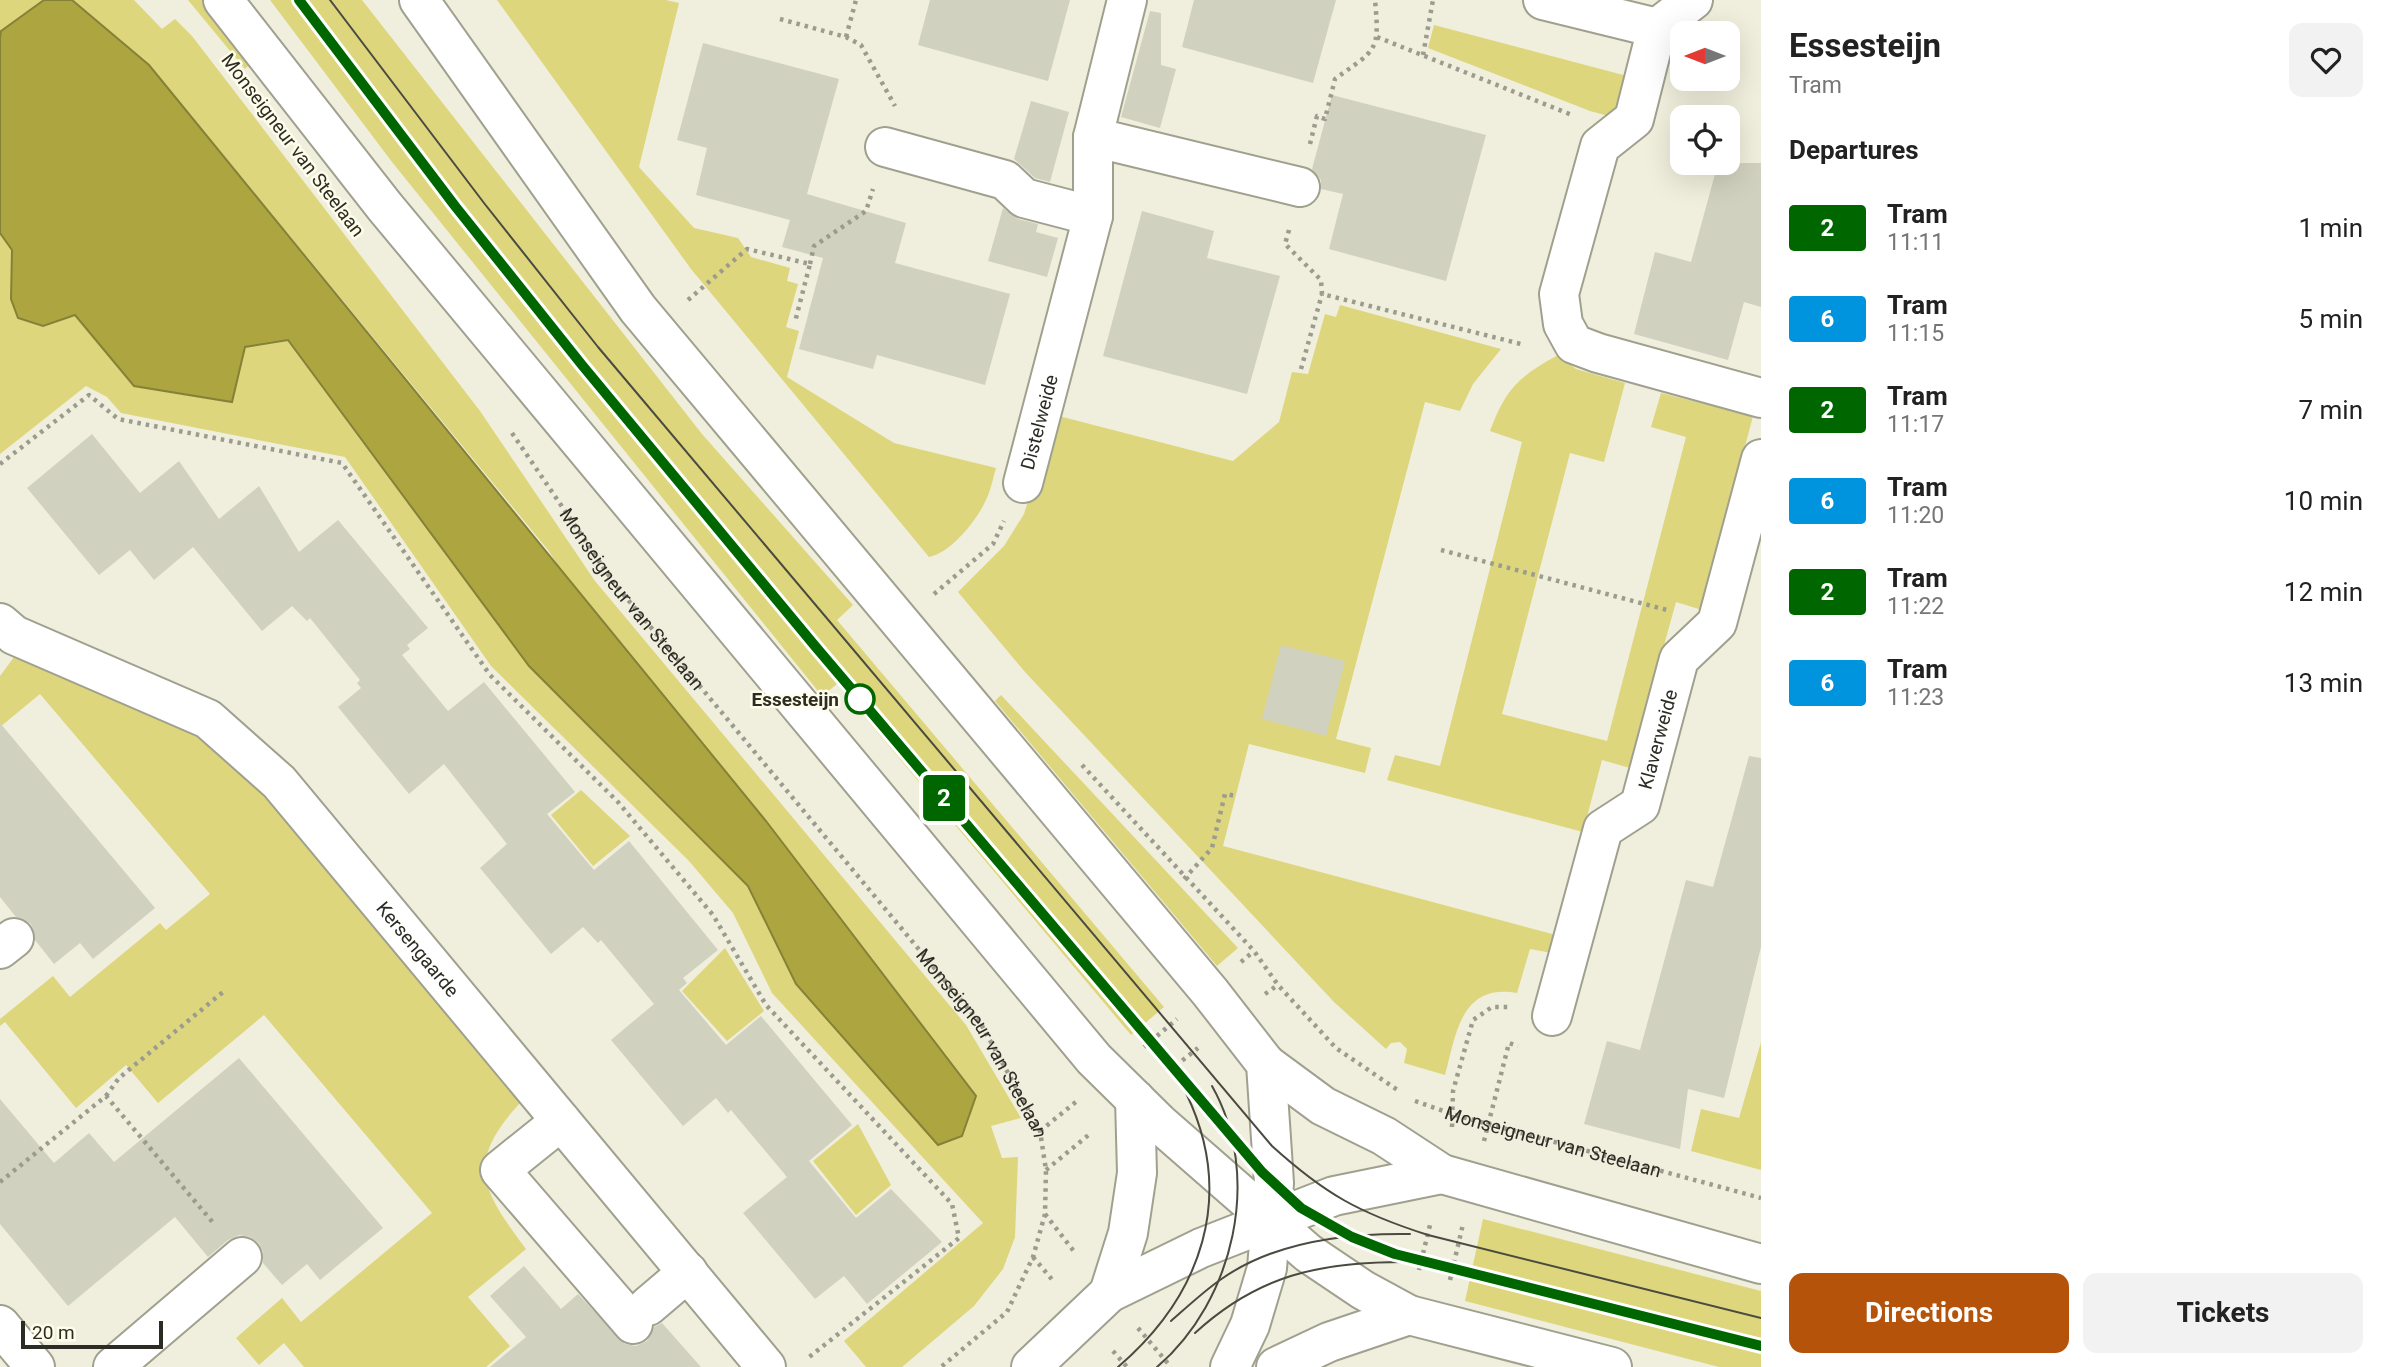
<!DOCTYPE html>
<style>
:root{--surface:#fff;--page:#f2f2f2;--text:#222;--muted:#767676;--accent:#b45309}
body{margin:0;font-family:Roboto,sans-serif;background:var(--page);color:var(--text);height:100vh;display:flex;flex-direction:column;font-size:26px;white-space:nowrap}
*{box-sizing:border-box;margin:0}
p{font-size:23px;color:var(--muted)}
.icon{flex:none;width:38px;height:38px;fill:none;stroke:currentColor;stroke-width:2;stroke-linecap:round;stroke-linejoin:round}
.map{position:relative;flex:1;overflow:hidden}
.sheet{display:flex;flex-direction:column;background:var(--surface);width:630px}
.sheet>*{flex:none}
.badge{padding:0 14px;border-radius:5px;font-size:24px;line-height:46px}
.needle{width:46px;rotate:270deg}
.tools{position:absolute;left:1670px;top:21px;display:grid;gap:14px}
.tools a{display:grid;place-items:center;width:70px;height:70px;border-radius:14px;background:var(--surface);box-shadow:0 7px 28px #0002;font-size:35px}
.scale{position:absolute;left:21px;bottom:18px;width:142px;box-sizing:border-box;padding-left:7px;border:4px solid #2c2c25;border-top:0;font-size:19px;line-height:24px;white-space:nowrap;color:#2c2c25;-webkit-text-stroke:5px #fdfdea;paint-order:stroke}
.map>.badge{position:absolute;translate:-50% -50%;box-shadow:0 0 0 4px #fff}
h2{padding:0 28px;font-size:26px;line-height:63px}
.round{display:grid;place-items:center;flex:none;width:74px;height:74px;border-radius:14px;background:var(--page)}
.summary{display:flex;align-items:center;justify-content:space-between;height:119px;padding:0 28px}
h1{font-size:33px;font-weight:700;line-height:52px}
.action{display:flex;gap:14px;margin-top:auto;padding:14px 28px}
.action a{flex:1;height:80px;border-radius:14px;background:var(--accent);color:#fff;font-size:28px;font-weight:700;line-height:80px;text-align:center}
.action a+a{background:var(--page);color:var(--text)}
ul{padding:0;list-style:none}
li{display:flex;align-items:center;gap:21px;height:91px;padding:0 28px}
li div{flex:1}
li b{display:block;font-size:26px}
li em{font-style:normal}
li .badge{min-width:77px;font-weight:700;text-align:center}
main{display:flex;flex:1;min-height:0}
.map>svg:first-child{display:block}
.green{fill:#ddd67c}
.water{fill:#aca540;stroke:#868138;stroke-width:2}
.building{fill:#d1d1bf}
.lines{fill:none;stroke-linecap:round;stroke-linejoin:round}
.minor-casing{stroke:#a0a08f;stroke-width:42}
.major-casing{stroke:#a0a08f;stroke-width:42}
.path{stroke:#9b9b8e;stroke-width:4.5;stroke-dasharray:3.5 5;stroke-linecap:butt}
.minor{stroke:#fff;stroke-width:38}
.major{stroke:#fff;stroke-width:38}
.tram{stroke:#4a4a41;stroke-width:2}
.line-casing{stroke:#fff;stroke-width:16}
.line{stroke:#060;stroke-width:10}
.stop-dot{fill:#fff;stroke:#060;stroke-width:3.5}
.labels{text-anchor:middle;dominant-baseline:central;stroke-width:5;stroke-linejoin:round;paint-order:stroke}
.street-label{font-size:19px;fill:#2c2c25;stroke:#fdfdea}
.stop-label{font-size:19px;font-weight:bold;fill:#2c2c25;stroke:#fdfdea;text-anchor:end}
</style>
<main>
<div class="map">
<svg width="1761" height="1367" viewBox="0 0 1761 1367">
<rect width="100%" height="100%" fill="#f0efdd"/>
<g class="green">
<polygon points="0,0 44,0 2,31 0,38"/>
<polygon points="72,0 134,0 162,29 175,19 192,36 480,411 595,581 966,1025 1021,1118 991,1126 1002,1158 1018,1157 1015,1237 1003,1269 974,1306 902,1367 866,1367 844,1341 983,1223 772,993 733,913 689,861 491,666 345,457 121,413 107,397 86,386 0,454 0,233 12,250 13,266 43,326 75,315 134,386 245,347 288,339 529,666 748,886 796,984 938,1145 548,550 149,65"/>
<polygon points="188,0 206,0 251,63 245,69"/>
<polygon points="270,0 362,0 702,434 853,605 837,620 1164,1007 1131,1035 837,684 822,696 392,162"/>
<path d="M497 0H666L679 3 639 167 694 228 738 238 751 257 790 268 787 281 798 284 786 327 799 331 787 377 894 443 996 468C993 478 991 490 986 500 977 520 951 553 929 557L691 269Z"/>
<polygon points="1434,25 1627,76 1616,118 1590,111 1428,48"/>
<path d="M1340 305 1501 349 1473 384 1460 411 1425 402 1336 739 1371 748 1365 773 1249 744 1223 846 1556 935 1552 953 1530 949 1517 993C1461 983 1456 1034 1445 1075L1404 1063 1407 1049 1400 1042 1391 1043 1386 1049 1334 1002 1025 672 958 592 1004 546 1024 514 1055 415 1233 461 1279 422 1292 372 1308 374 1325 314 1336 317Z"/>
<path d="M1558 355 1576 369 1625 383 1604 462 1570 453 1502 714 1607 741 1686 437 1651 427 1661 393 1753 416 1702 610 1676 602 1630 768 1602 760 1583 832 1387 780 1395 755 1440 766 1522 442 1490 431C1506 389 1518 377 1558 355Z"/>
<path d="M17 653 197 735 225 753 250 776 521 1102C464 1163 482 1190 526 1249L468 1297 510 1346 486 1367H304L284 1343 259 1365 236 1338 282 1298 301 1322 432 1213 264 1015 158 1103 126 1065 76 1108 5 1022 0 1026V1019L53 976 70 997 160 923 166 930 210 894 40 694 0 727V676Z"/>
<polygon points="1001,695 1238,948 1217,966 995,701"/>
<polygon points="581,790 630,836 593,866 551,815"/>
<polygon points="725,948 764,1011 727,1041 682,991"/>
<polygon points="1761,1042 1761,1170 1691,1151 1701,1109 1739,1118"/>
<polygon points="858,1124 891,1185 856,1215 813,1161"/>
<polygon points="1483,1219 1761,1291 1761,1367 1719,1367 1465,1301"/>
</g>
<polygon class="water" points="44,0 72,0 149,65 766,821 976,1096 962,1136 938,1145 796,984 748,886 529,666 288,340 245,347 232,402 134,386 75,315 43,326 18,318 11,299 12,250 0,233 0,38 1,31"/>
<g class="building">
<polygon points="930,0 1070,0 1048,81 918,45"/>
<polygon points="1194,0 1336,0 1313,83 1182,47"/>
<polygon points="1150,11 1161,13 1161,65 1176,69 1160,128 1121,117"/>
<polygon points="703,43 839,79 807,194 906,223 895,263 1010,294 985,385 877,355 873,369 799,349 823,258 782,247 790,220 696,195 707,148 677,140"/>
<polygon points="1332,95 1486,135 1446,281 1329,249 1343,194 1321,189 1321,180 1312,169"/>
<polygon points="1031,101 1069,112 1050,182 1035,178 1014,159"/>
<polygon points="1718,163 1761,163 1761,307 1744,302 1728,360 1634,334 1655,252 1691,262"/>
<polygon points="1003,208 1018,219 1038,224 1036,232 1058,238 1047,277 988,261"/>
<polygon points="1142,211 1214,231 1207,258 1280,276 1247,394 1103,356"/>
<polygon points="92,434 140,493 179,461 219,519 259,486 299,552 338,520 428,628 407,645 410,649 402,655 448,711 484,682 575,792 547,814 594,870 629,841 718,950 683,978 687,983 679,990 726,1045 761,1016 852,1125 809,1161 856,1218 891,1189 942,1242 867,1304 844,1276 815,1299 743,1213 787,1177 731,1110 728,1113 716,1098 683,1126 611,1040 654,1004 601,940 598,943 583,927 551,954 480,868 507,844 444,764 409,794 338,707 361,688 357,683 360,680 310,618 307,621 292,606 262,631 193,547 154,580 130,550 99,575 27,488"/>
<polygon points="1281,645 1345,661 1326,736 1262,719"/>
<polygon points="0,723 155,908 93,959 80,943 54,964 35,940 31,924 16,917 0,897"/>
<polygon points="1749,756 1761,758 1761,947 1724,1098 1688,1089 1680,1149 1584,1124 1607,1041 1640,1050 1686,880 1713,887"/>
<polygon points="239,1058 383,1228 320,1280 307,1264 282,1285 263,1263 263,1252 259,1243 250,1237 239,1235 228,1240 208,1257 175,1217 68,1306 0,1224 0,1099 54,1163 89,1133 114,1162"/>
<polygon points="524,1266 561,1309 578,1294 625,1344 636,1346 647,1341 654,1327 662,1323 701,1367 490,1367 526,1337 490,1296"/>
</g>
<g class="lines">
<defs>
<g id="minor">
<polyline points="1543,0 1657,28"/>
<polyline points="1693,0 1657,28 1634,119 1600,146 1559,294 1563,324 1574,344 1598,353 1761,398"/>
<polyline points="1093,137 1300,187"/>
<polyline points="885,147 1005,180 1024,198 1093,216"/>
<path id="s3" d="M1023 483 1093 216V137L1127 0"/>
<path id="s4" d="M0 623 14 635 208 719 279 782 766 1367"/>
<polyline points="0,949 14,938"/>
<path id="s5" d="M1552 1016 1603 829 1640 805 1679 659 1717 623 1761 459"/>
<polyline points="561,1121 500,1170 633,1324"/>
<polyline points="648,1306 688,1272"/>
<polyline points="0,1325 35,1367"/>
<polyline points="113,1367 242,1257"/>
</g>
<g id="major">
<polyline points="223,0 385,207 1094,1059 1159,1123 1308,1253 1363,1290 1409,1315"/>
<polyline points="419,0 638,309 1210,992 1266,1064 1274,1183 1267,1268 1250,1325 1230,1367"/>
<polyline points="1266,1064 1323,1106 1384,1136 1442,1174 1761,1264"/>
<polyline points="1109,1293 1128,1233 1137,1173 1135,1099"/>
<polyline points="1031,1367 1109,1293 1201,1248 1334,1196 1442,1174"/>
<polyline points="1276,1367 1329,1342 1409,1315 1612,1367"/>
</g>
</defs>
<use href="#minor" class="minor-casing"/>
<use href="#major" class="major-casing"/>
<g class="path">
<polyline points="780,19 846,37 861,45 895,106"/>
<polyline points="846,37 856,0"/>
<polyline points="1377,37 1572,115"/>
<polyline points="1423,55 1433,0"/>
<path d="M1310 144 1317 116 1325 119 1335 79C1376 49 1380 53 1375 0"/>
<polyline points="1289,230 1285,244 1321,280 1322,294 1525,345"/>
<polyline points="810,264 814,246 866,211 873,189"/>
<polyline points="688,300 747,249 810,264 795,322"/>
<polyline points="1301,369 1322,294"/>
<path id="s1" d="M512 433 614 583 981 1024 1040 1131 1046 1170 1045 1214 1033 1257 1007 1312 941 1367"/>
<polyline points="0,464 89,395 118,419 342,463 490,675 618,802 713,915 766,1005 952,1204 959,1238 808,1358"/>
<polyline points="1441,550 1667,610"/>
<polyline points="934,594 993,544 1004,521"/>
<polyline points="1082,765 1254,951 1278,985 1336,1048 1399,1091"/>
<polyline points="1184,879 1212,848 1225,794 1236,796"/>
<polyline points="1241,962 1254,951"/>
<polyline points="1265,994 1278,985"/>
<polyline points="1144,1047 1177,1019"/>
<polyline points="1169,1071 1198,1048"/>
<polyline points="106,1096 119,1078 223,992"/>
<path id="s2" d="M1415 1101 1455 1115 1761 1198"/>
<polyline points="1452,1127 1453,1091 1473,1020 1492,1007 1511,1007"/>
<polyline points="1040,1131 1077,1101"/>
<polyline points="1484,1141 1509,1043 1518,1046"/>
<polyline points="1046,1170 1091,1133"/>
<polyline points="0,1182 106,1096 215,1225"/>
<polyline points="1045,1214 1076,1254"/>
<polyline points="1033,1257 1055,1283"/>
<polyline points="1419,1270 1431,1221"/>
<polyline points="1450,1280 1463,1224"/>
<polyline points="1138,1328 1171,1367"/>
<polyline points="1113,1351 1127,1367"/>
</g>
<use href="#minor" class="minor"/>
<use href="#major" class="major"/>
<g class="tram">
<path d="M300 0C518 293 752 571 988 850 1050 923 1112 995 1174 1067 1197 1095 1218 1125 1242 1153 1284 1200 1336 1232 1395 1254L1761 1346"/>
<path d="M330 0 484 203 598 347 1272 1146C1325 1194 1359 1213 1428 1235L1761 1318"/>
<path d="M1171 1321C1187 1307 1203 1292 1220 1280 1273 1242 1347 1233 1410 1234"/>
<path d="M1195 1333C1258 1275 1320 1262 1404 1262"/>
<path d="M1118 1367C1202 1295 1236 1196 1186 1093"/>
<path d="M1157 1367C1234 1301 1263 1176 1212 1086"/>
</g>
</g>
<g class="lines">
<defs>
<polyline id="line" points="299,0 455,206 582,365 815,646 1262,1172 1301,1208 1352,1237 1395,1254 1761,1346"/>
</defs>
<use href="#line" class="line-casing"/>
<use href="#line" class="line"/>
</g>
<circle class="stop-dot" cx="860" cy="699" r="14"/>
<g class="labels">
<g class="street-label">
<text transform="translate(293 145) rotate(53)">Monseigneur van Steelaan</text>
<text stroke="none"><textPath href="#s3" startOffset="63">Distelweide</textPath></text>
<text stroke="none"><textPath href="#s1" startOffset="205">Monseigneur van Steelaan</textPath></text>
<text stroke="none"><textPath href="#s5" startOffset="306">Klaverweide</textPath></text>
<text stroke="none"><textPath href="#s4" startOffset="542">Kersengaarde</textPath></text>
<text stroke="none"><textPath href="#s1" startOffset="772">Monseigneur van Steelaan</textPath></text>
<text stroke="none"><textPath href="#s2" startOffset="144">Monseigneur van Steelaan</textPath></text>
</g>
<g class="stop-label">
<text x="839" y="699">Essesteijn</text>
</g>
</g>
</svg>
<div class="tools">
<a><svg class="needle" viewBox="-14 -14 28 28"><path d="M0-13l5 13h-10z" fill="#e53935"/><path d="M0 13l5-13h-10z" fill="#767676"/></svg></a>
<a><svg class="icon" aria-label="locate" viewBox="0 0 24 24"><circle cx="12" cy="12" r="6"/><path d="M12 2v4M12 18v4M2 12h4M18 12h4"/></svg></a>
</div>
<div class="scale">20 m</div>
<b class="badge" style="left:944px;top:798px;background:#060;color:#fff">2</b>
</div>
<section class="sheet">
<div class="summary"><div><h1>Essesteijn</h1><p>Tram</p></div><a class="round"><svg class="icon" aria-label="heart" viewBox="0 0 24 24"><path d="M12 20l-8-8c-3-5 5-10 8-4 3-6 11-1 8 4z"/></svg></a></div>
<h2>Departures</h2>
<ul>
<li><span class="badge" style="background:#060;color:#fff">2</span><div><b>Tram</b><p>11:11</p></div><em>1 min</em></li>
<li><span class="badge" style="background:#0093de;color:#fff">6</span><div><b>Tram</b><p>11:15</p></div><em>5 min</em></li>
<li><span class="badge" style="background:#060;color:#fff">2</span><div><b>Tram</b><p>11:17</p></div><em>7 min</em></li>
<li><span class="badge" style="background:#0093de;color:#fff">6</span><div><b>Tram</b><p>11:20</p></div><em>10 min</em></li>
<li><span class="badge" style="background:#060;color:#fff">2</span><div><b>Tram</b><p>11:22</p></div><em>12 min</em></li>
<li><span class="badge" style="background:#0093de;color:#fff">6</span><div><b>Tram</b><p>11:23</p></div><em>13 min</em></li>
</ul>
<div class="action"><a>Directions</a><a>Tickets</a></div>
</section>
</main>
